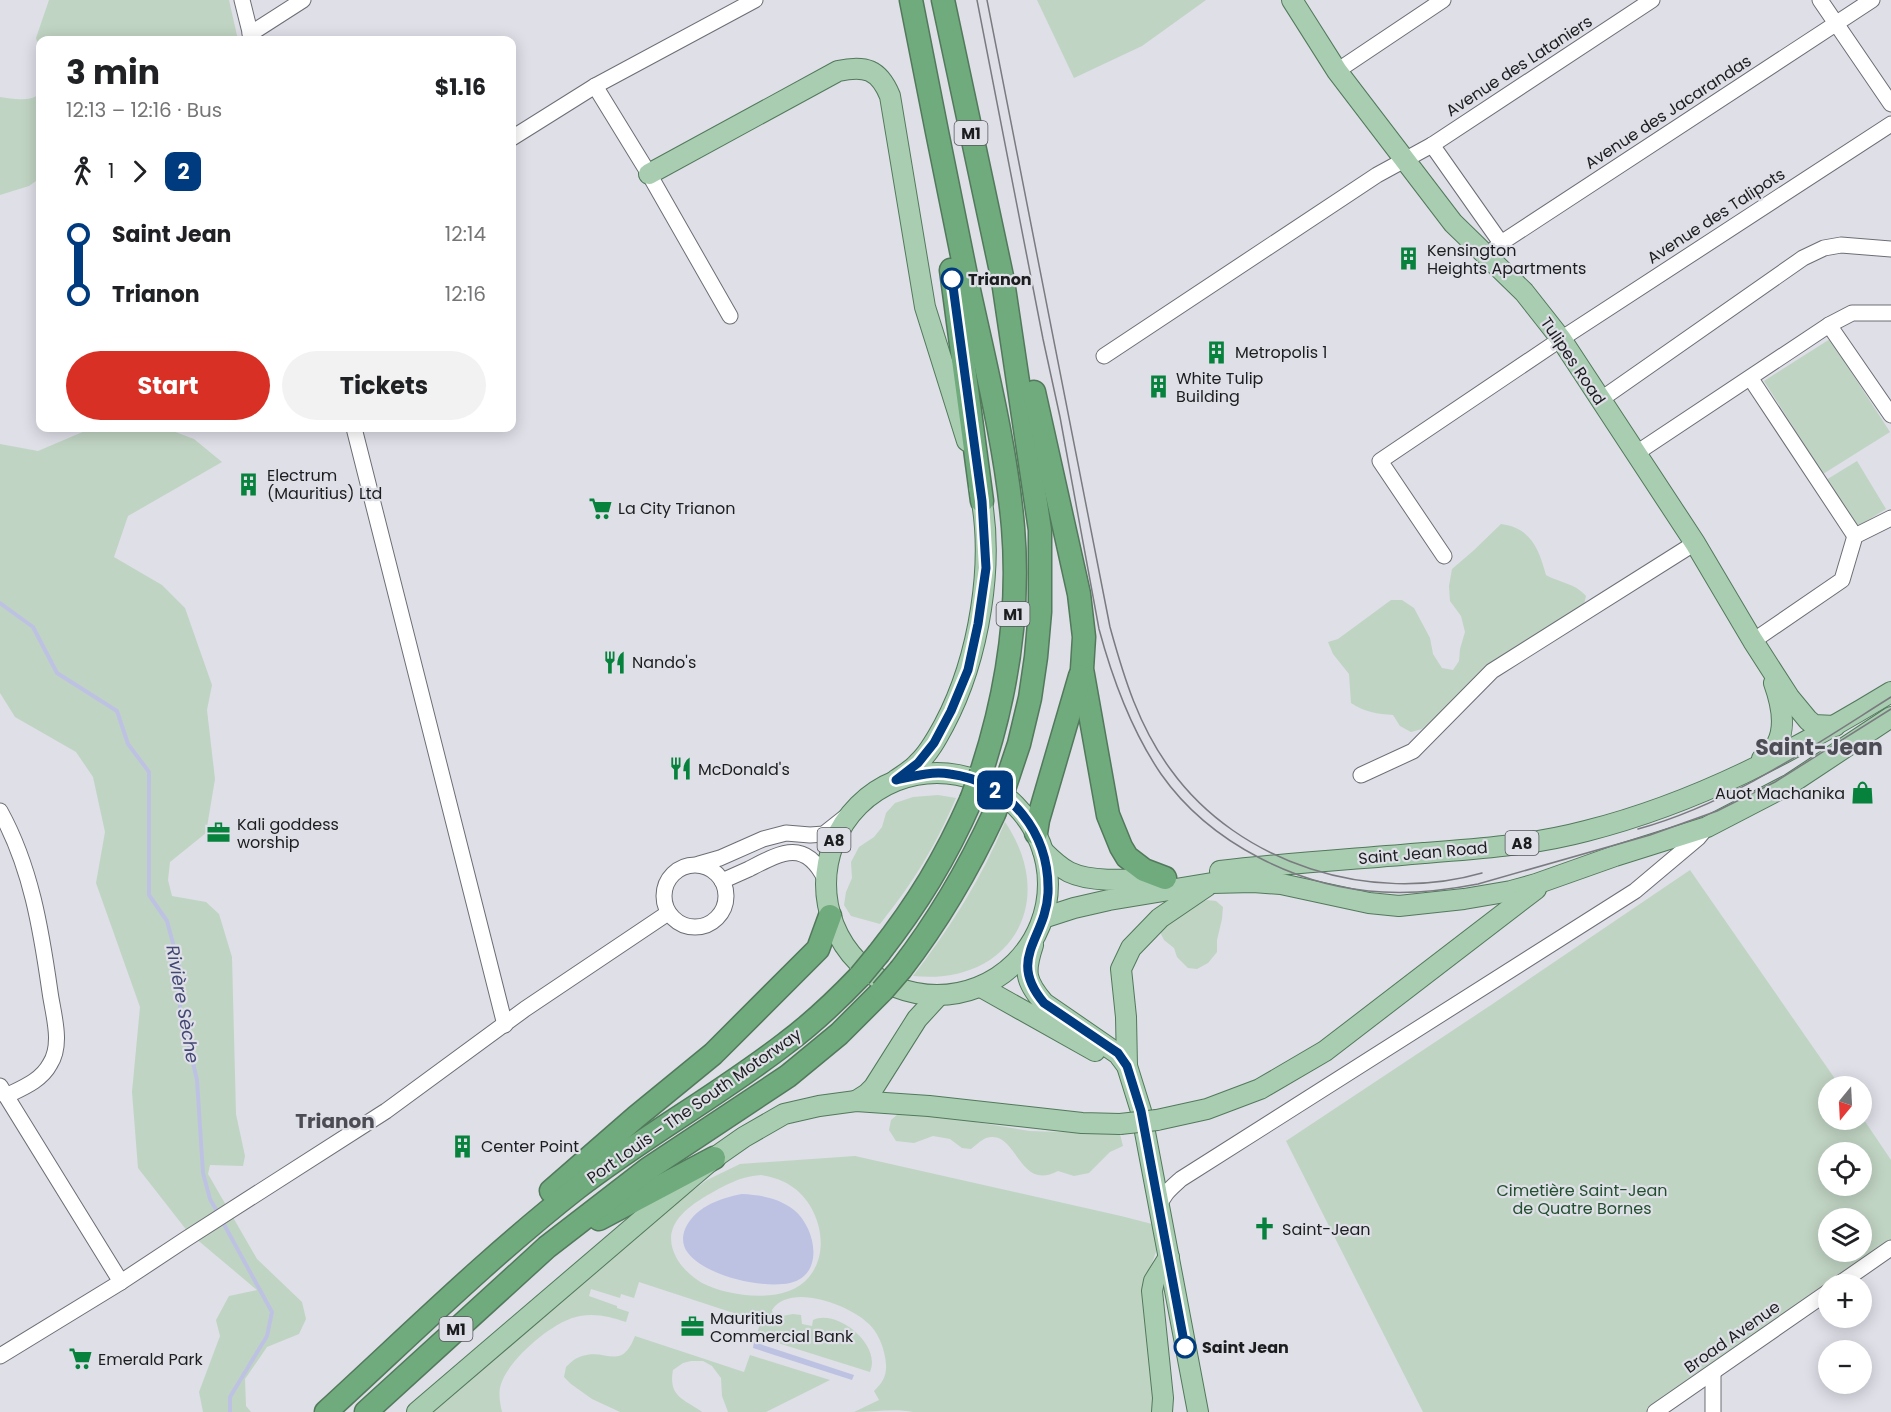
<!DOCTYPE html>
<meta charset="utf-8">
<style>
:root{--surface:#fff;--page:#f2f2f2;--text:#202124;--muted:#757577;--accent:#d93025}
body{margin:0;font-family:Poppins,sans-serif;background:var(--page);color:var(--text);height:100vh;display:flex;flex-direction:column;font-size:22px;white-space:nowrap}
*{box-sizing:border-box;margin:0}
p{font-size:20px;color:var(--muted)}
.icon{flex:none;width:33px;height:33px;fill:none;stroke:currentColor;stroke-width:2;stroke-linecap:round;stroke-linejoin:round}
.map{position:relative;flex:1;overflow:hidden}
.side{position:absolute;left:36px;top:36px;width:480px;height:396px;display:flex;flex-direction:column;background:var(--surface);border-radius:12px;box-shadow:0 3px 15px #0003}
.side>*{flex:none}
.badge{padding:0 12px;border-radius:9px;font-size:21px;line-height:39px}
.needle{width:39px;rotate:198deg}
.buttons{position:absolute;left:1818px;top:1076px;display:grid;gap:12px}
.buttons a{display:grid;place-items:center;width:54px;height:54px;border-radius:50%;background:var(--surface);box-shadow:0 3px 15px #0003;font-size:30px}
.map>.badge{position:absolute;translate:-50% -50%;box-shadow:0 0 0 3px #fff}
.legs{display:flex;align-items:center;gap:9px;height:66px;padding:0 30px;font-size:20px}
.legs p{margin-inline-start:auto}
.summary{display:flex;align-items:center;justify-content:space-between;height:102px;padding:0 30px}
h1{font-size:33px;font-weight:700;line-height:45px}
.cta{display:flex;gap:12px;margin-top:auto;padding:12px 30px}
.cta a{flex:1;height:69px;border-radius:36px;background:var(--accent);color:#fff;font-size:24px;font-weight:700;line-height:69px;text-align:center}
.cta a+a{background:var(--page);color:var(--text)}
ul{padding:0 30px;list-style:none}
li{display:flex;align-items:center;gap:21px;height:60px;font-size:22px}
li i{display:grid;place-items:center;width:9px;height:100%;margin:0 8px;background:currentColor}
li i::after{content:'';width:15px;height:15px;margin:-8px;border:4px solid;border-radius:50%;background:var(--surface)}
li p{margin-inline-start:auto}
li:first-child i{background:linear-gradient(#0000 50%,currentColor 0)}
li:last-child i{background:linear-gradient(currentColor 50%,#0000 0)}
.map>svg:first-child{display:block}
.green{fill:#c0d4c3;fill-rule:evenodd}
.water{fill:#bdc2e3}
.lines{fill:none;stroke-linecap:round;stroke-linejoin:round}
.stream{stroke:#bdc2e3;stroke-width:4}
.minor-casing{stroke:#6c6e75;stroke-width:17}
.major-casing{stroke:#52795b;stroke-width:22}
.highway-casing{stroke:#52795b;stroke-width:25}
.minor{stroke:#fff;stroke-width:15}
.major{stroke:#a9cdb0;stroke-width:20}
.highway{stroke:#6fab7c;stroke-width:22}
.tram{stroke:#7a7b80;stroke-width:1.5}
.major-bridge-casing{stroke:#52795b;stroke-width:22;stroke-linecap:butt}
.highway-bridge-casing{stroke:#52795b;stroke-width:25;stroke-linecap:butt}
.major-bridge{stroke:#a9cdb0;stroke-width:20}
.highway-bridge{stroke:#6fab7c;stroke-width:22}
.line-1-casing{stroke:#fff;stroke-width:14}
.line-1{stroke:#003b80;stroke-width:9}
.stop-1-dot{fill:#fff;stroke:#003b80;stroke-width:3}
.labels{text-anchor:middle;dominant-baseline:central;stroke-width:4.5;stroke-linejoin:round;paint-order:stroke}
.shield{fill:#dedfe7;stroke:#56575b;stroke-width:1.5}
.shield-label{font-size:15px;font-weight:bold;fill:#1c1d1f}
.street-label{font-size:16px;fill:#1c1d1f;stroke:#dedfe7}
.poi-label{font-size:16px;fill:#1c1d1f;stroke:#dedfe7;text-anchor:start}
.stop-label{font-size:16px;font-weight:bold;fill:#1c1d1f;stroke:#dedfe7;text-anchor:start}
.park-label{font-size:16px;fill:#22502e;stroke:#dedfe7}
.water-label{font-size:18px;font-style:italic;fill:#424774;stroke:#dedfe7}
.quarter-label{font-size:20px;font-weight:bold;fill:#4c4d54;stroke:#dedfe7}
.district-label{font-size:22px;font-weight:bold;fill:#4c4d54;stroke:#dedfe7}
</style>
<div class="map">
<svg width="1891" height="1412" viewBox="0 0 1891 1412">
<rect width="100%" height="100%" fill="#dedfe7"/>
<g class="green">
<polygon points="49,0 229,0 238,40 40,40 40,51 36,38"/>
<polygon points="1037,0 1206,0 1142,46 1074,78"/>
<path d="M40 94V178L29 186 0 195V97C13 99 29 102 40 94Z"/>
<polygon points="1830,339 1890,432 1823,474 1764,381"/>
<polygon points="92,428 165,428 194,439 222,462 128,516 114,557 162,585 185,608 212,685 207,710 215,779 206,833 170,862 168,880 172,896 206,902 219,914 232,957 236,1114 245,1156 243,1166 210,1165 208,1174 257,1259 302,1302 306,1319 299,1334 267,1347 245,1379 246,1406 251,1412 203,1412 199,1392 220,1336 216,1320 229,1296 257,1290 188,1232 138,1168 132,1092 140,1007 96,883 105,832 93,777 76,752 15,717 0,693 0,444 38,451"/>
<polygon points="1857,461 1886,509 1855,528 1826,480"/>
<path d="M1501 524C1531 528 1539 549 1546 575 1560 583 1575 583 1586 596L1584 604 1466 689 1422 729 1411 732 1400 726 1393 715C1378 714 1364 712 1351 703L1349 674 1333 654 1328 642 1338 639 1391 600H1402L1414 608 1430 638 1433 654 1442 668 1453 670 1459 661 1460 649 1465 632 1461 616 1450 601 1449 586 1452 569 1473 551Z"/>
<path d="M938 795 956 798C935 847 913 883 880 924L851 916 844 905 846 892 852 878 851 862 859 847 874 837 882 827 886 813 895 803 913 797Z"/>
<path d="M1005 822C1060 903 1009 986 913 976 950 928 982 878 1005 822Z"/>
<path d="M1690 870 1840 1086H1828V1119H1862V1117L1891 1160V1246L1835 1284H1828V1289L1646 1412H1423L1286 1141 1491 1005ZM1828 1152H1862V1185H1828ZM1828 1218H1862V1251H1828Z"/>
<path d="M1207 900 1216 901 1223 907 1222 919 1217 940V952L1208 963 1197 969 1188 968 1177 957 1174 948 1164 940 1160 932C1173 917 1188 907 1207 900Z"/>
<path d="M908 1111 1030 1131 1120 1134 1123 1146 1110 1152 1089 1173 1074 1176 1058 1171C1017 1193 1018 1128 986 1138 981 1140 975 1146 971 1149L962 1148 950 1139 933 1136 914 1143 896 1141 889 1130 891 1120 898 1114Z"/>
<path d="M855 1156 1121 1216 1152 1224 1157 1249 1144 1286 1157 1412H913C895 1408 873 1412 854 1412L879 1400 874 1391C885 1381 888 1372 885 1357 883 1345 878 1333 869 1324 850 1305 790 1282 772 1310L773 1315 777 1317 793 1314 801 1315 802 1324 812 1326 813 1320C836 1308 882 1344 870 1372L756 1336 761 1322 639 1282 634 1298 621 1294 620 1298 591 1289 589 1296 617 1306V1308L629 1312 626 1322C611 1317 596 1313 580 1316 554 1320 509 1359 501 1384 498 1393 500 1403 502 1412H433L665 1211 707 1180 740 1164ZM761 1175C773 1177 784 1180 794 1188 820 1207 831 1251 809 1277 787 1305 729 1297 702 1283 692 1277 681 1267 676 1257 661 1228 683 1210 706 1196 726 1185 738 1177 761 1175Z"/>
<path d="M635 1336 744 1372 750 1355 830 1380 766 1412H728L722 1396 721 1378 712 1366 703 1361H691L683 1363 673 1370C668 1397 684 1399 702 1412H620L592 1399 571 1384 564 1377 566 1367C570 1363 575 1358 582 1356 607 1348 621 1372 635 1336Z"/>
</g>
<g class="water">
<path d="M742 1194C761 1195 779 1198 794 1210 816 1228 825 1275 790 1283 762 1289 706 1276 688 1253 683 1247 682 1239 684 1232 692 1208 720 1198 742 1194Z"/>
<polygon points="754,1342 854,1375 852,1380 753,1348"/>
</g>
<g class="lines">
<g class="stream">
<polyline points="0,603 33,627 57,673 117,711 128,744 149,772 149,895 167,921 181,973 180,1007 197,1080 203,1173 210,1199 218,1213"/>
<polyline points="221,1219 272,1312 267,1336 230,1397 230,1412"/>
</g>
<defs>
<g id="minor">
<polyline points="242,0 252,40"/>
<polyline points="1820,0 1891,104"/>
<polyline points="250,34 303,0"/>
<polyline points="1337,71 1443,0"/>
<polyline points="595,86 649,174 730,316"/>
<polyline points="512,138 595,86 755,0"/>
<polyline points="1432,145 1501,243"/>
<polyline points="1487,256 1501,243 1872,0"/>
<polyline points="1829,325 1891,415"/>
<polyline points="1104,356 1377,175 1432,145 1652,0"/>
<polyline points="1751,379 1855,536"/>
<polyline points="1600,400 1803,258 1824,248 1841,245 1891,249"/>
<polyline points="354,428 505,1025"/>
<polyline points="1635,454 1829,325 1852,313 1891,313"/>
<polyline points="1444,556 1380,461 1561,339 1891,124"/>
<polyline points="1753,641 1842,580 1855,536 1891,518"/>
<polyline points="1361,775 1413,751 1492,671 1695,543"/>
<path d="M0 811C31 867 41 929 50 992 53 1014 63 1044 50 1064 41 1081 22 1088 6 1096"/>
<polyline points="699,864 720,858 763,839 786,833 810,835 824,834 848,815"/>
<circle cx="695" cy="896" r="31"/>
<path d="M722 881C731 877 740 873 749 869 780 853 805 838 825 879"/>
<polyline points="0,1086 121,1282"/>
<path d="M1159 1208C1162 1195 1171 1188 1181 1179L1635 891 1698 838 1707 827"/>
<polyline points="1839,1284 1891,1248"/>
<polyline points="0,1356 121,1282 186,1239 386,1111 525,1009 668,913"/>
<polyline points="1713,1373 1713,1412"/>
<polyline points="1655,1412 1828,1292"/>
</g>
<g id="major">
<polyline points="1292,0 1337,71 1453,223 1524,292 1561,339 1695,543 1753,641 1789,697 1808,720 1814,725 1835,726"/>
<path d="M649 174 838 71C865 65 879 69 890 96L925 307 967 441"/>
<path d="M1762 759C1790 743 1783 708 1774 683"/>
<circle cx="937" cy="884" r="111"/>
<path d="M896 780C903 775 912 770 918 763 929 753 937 738 944 725 979 659 996 561 979 487"/>
<path d="M1043 851C1051 859 1059 867 1069 872 1094 884 1137 879 1164 878"/>
<path d="M1220 871C1288 863 1356 859 1424 853 1478 849 1533 845 1586 831 1697 803 1794 751 1891 692"/>
<polyline points="1043,918 1074,908 1109,900 1212,883 1253,882 1281,884 1369,903 1399,906 1464,899 1511,891 1536,884 1615,856 1707,827 1790,784 1891,717"/>
<path d="M1033 945C1024 972 1025 981 1044 1003L1118 1054 1127 1066 1141 1111 1198 1412"/>
<polyline points="981,987 1095,1051"/>
<polyline points="1127,1066 1126,1017 1121,969 1131,948 1160,918 1207,886"/>
<polyline points="856,1101 867,1094 874,1087 917,1019 939,995"/>
<polyline points="1157,1120 1207,1109 1260,1089 1325,1051 1536,889"/>
<polyline points="417,1412 714,1158 744,1137 784,1114 819,1106 856,1101 929,1106 1082,1123 1120,1124"/>
<polyline points="1162,1412 1163,1398 1152,1291 1154,1281 1169,1257"/>
</g>
<g id="highway">
<path d="M911 0C930 97 949 193 969 290 986 368 1006 447 1013 527 1020 611 1007 694 981 773"/>
<polyline points="943,0 1003,281 1040,530 1040,612 1036,657 1030,698 1019,744 1005,786"/>
<polyline points="951,270 982,501"/>
<polyline points="1034,392 1079,594 1084,637 1082,669 1108,815 1121,847 1127,857 1144,870 1165,878"/>
<polyline points="1036,833 1038,820 1080,676"/>
<path d="M879 953C918 903 945 859 971 800"/>
<path d="M901 969C938 921 968 870 994 814"/>
<polyline points="551,1191 636,1117 713,1054 818,949 830,916"/>
<polyline points="599,1219 714,1158"/>
<path d="M326 1412C409 1336 489 1257 577 1188 644 1136 719 1095 786 1043 813 1023 837 1000 860 976"/>
<polyline points="366,1412 547,1247 648,1169 788,1076 839,1034 882,991"/>
</g>
</defs>
<use href="#minor" class="minor-casing"/>
<use href="#major" class="major-casing"/>
<use href="#highway" class="highway-casing"/>
<use href="#minor" class="minor"/>
<use href="#major" class="major"/>
<use href="#highway" class="highway"/>
<g class="tram">
<path d="M977 0 1043 339 1060 417 1099 629C1113 681 1131 730 1161 774 1210 844 1300 888 1383 892 1415 894 1447 890 1478 884L1650 835 1717 811 1775 782 1891 709"/>
<path d="M987 0 1110 627C1124 678 1139 727 1171 770 1239 864 1371 905 1482 873"/>
<path d="M1638 829C1731 803 1810 748 1891 697"/>
</g>
<defs>
<polyline id="major-bridge" points="1120,1124 1157,1120"/>
<g id="highway-bridge">
<polyline points="971,800 981,773"/>
<polyline points="994,814 1005,786"/>
<polyline points="860,976 879,953"/>
<polyline points="882,991 901,969"/>
</g>
</defs>
<use href="#major-bridge" class="major-bridge-casing"/>
<use href="#highway-bridge" class="highway-bridge-casing"/>
<use href="#major-bridge" class="major-bridge"/>
<use href="#highway-bridge" class="highway-bridge"/>
</g>
<g class="lines">
<defs>
<path id="line-1" d="M952 279 982 501 986 568 978 624 968 670 951 711 934 743 918 763 896 780C914 776 932 771 950 774 1010 782 1050 833 1048 893 1046 939 1006 958 1044 1003L1118 1053 1127 1066 1141 1111 1185 1347"/>
</defs>
<use href="#line-1" class="line-1-casing"/>
<use href="#line-1" class="line-1"/>
</g>
<defs>
<symbol id="building-bare" viewBox="-9 -9 18 18"><path d="M-4-6H4V6H1V3H-1V6H-4ZM-2.5-4.3h1.7v1.8h-1.7ZM.8-4.3h1.7v1.8H.8ZM-2.5-1h1.7V.8h-1.7ZM.8-1h1.7V.8H.8Z" fill="#07823c" stroke="#dedfe7" stroke-width="2.5" paint-order="stroke"/></symbol>
<symbol id="supermarket-bare" viewBox="-9 -9 18 18"><path d="M-6-5.5h2.5l.6 2H6L4.5 2H-2.5L-4.4-4H-6ZM-1.5 3.2a1.3 1.3 0 1 0 .1 0ZM3 3.2a1.3 1.3 0 1 0 .1 0Z" fill="#07823c" stroke="#dedfe7" stroke-width="2.5" paint-order="stroke"/></symbol>
<symbol id="restaurant-bare" viewBox="-9 -9 18 18"><path d="M-5-6h1v4h1v-4h1v4h1v-4h1v5L-1.5 .5V6h-2V.5L-5-1ZM5-6V6H3V1.5H1.5Q1.5-4 5-6Z" fill="#07823c" stroke="#dedfe7" stroke-width="2.5" paint-order="stroke"/></symbol>
<symbol id="shop-bare" viewBox="-9 -9 18 18"><path d="M-5-2.5h2.3a2.7 3.5 0 0 1 5.4 0H5L5.5 6h-11ZM-1.5-2.5h3a1.5 2.3 0 0 0-3 0Z" fill="#07823c" stroke="#dedfe7" stroke-width="2.5" paint-order="stroke"/></symbol>
<symbol id="office-bare" viewBox="-9 -9 18 18"><path d="M-6-3h4V-5.5h4V-3h4V5H-6ZM-1-4.5V-3h2v-1.5ZM-6 0V1H6V0Z" fill="#07823c" stroke="#dedfe7" stroke-width="2.5" paint-order="stroke"/></symbol>
<symbol id="church-bare" viewBox="-9 -9 18 18"><path d="M-1.2-6h2.4v3.5h3.3v2.4h-3.3V6h-2.4V-.1h-3.3v-2.4h3.3Z" fill="#07823c" stroke="#dedfe7" stroke-width="2.5" paint-order="stroke"/></symbol>
</defs>
<g fill-rule="evenodd">
<use href="#building-bare" x="1392" y="242" width="33" height="33"/>
<use href="#building-bare" x="1200" y="336" width="33" height="33"/>
<use href="#building-bare" x="1142" y="370" width="33" height="33"/>
<use href="#building-bare" x="232" y="468" width="33" height="33"/>
<use href="#supermarket-bare" x="584" y="492" width="33" height="33"/>
<use href="#restaurant-bare" x="598" y="646" width="33" height="33"/>
<use href="#restaurant-bare" x="664" y="752" width="33" height="33"/>
<use href="#shop-bare" x="1846" y="776" width="33" height="33"/>
<use href="#office-bare" x="202" y="816" width="33" height="33"/>
<use href="#building-bare" x="446" y="1130" width="33" height="33"/>
<use href="#church-bare" x="1248" y="1212" width="33" height="33"/>
<use href="#office-bare" x="676" y="1310" width="33" height="33"/>
<use href="#supermarket-bare" x="64" y="1342" width="33" height="33"/>
</g>
<g class="stop-1-dot">
<circle cx="952" cy="279" r="10"/>
<circle cx="1185" cy="1347" r="10"/>
</g>
<g class="labels">
<g class="shield">
<rect x="954.5" y="121" width="33" height="24" rx="4.5"/>
<rect x="996.5" y="602" width="33" height="24" rx="4.5"/>
<rect x="817.5" y="828" width="33" height="24" rx="4.5"/>
<rect x="1505.5" y="831" width="33" height="24" rx="4.5"/>
<rect x="439.5" y="1317" width="33" height="24" rx="4.5"/>
</g>
<g class="shield-label">
<text x="971" y="133">M1</text>
<text x="1013" y="614">M1</text>
<text x="834" y="840">A8</text>
<text x="1522" y="843">A8</text>
<text x="456" y="1329">M1</text>
</g>
<g class="street-label">
<text transform="translate(1519 66) rotate(-33)">Avenue des Lataniers</text>
<text transform="translate(1668 112) rotate(-33)">Avenue des Jacarandas</text>
<text transform="translate(1716 216) rotate(-33)">Avenue des Talipots</text>
<text transform="translate(1573 361) rotate(56)">Tulipes Road</text>
<text transform="translate(1423 853) rotate(-5)">Saint Jean Road</text>
<text transform="translate(694 1106) rotate(-35)">Port Louis – The South Motorway</text>
<text transform="translate(1732 1337) rotate(-35)">Broad Avenue</text>
</g>
<g class="poi-label">
<text x="1427" y="250">Kensington<tspan x="1427" dy="18">Heights Apartments</tspan></text>
<text x="1235" y="352">Metropolis 1</text>
<text x="1176" y="378">White Tulip<tspan x="1176" dy="18">Building</tspan></text>
<text x="267" y="475">Electrum<tspan x="267" dy="18">(Mauritius) Ltd</tspan></text>
<text x="618" y="508">La City Trianon</text>
<text x="632" y="662">Nando's</text>
<text x="698" y="769">McDonald's</text>
<text x="1845" y="793" text-anchor="end">Auot Machanika</text>
<text x="237" y="824">Kali goddess<tspan x="237" dy="18">worship</tspan></text>
<text x="481" y="1146">Center Point</text>
<text x="1282" y="1229">Saint-Jean</text>
<text x="710" y="1318">Mauritius<tspan x="710" dy="18">Commercial Bank</tspan></text>
<text x="98" y="1359">Emerald Park</text>
</g>
<g class="stop-label">
<text x="968" y="279">Trianon</text>
<text x="1202" y="1347">Saint Jean</text>
</g>
<g class="park-label">
<text x="1582" y="1190">Cimetière Saint-Jean<tspan x="1582" dy="18">de Quatre Bornes</tspan></text>
</g>
<g class="water-label">
<text transform="translate(183 1004) rotate(80)">Rivière Sèche</text>
</g>
<g class="quarter-label">
<text x="335" y="1121">Trianon</text>
</g>
<g class="district-label">
<text x="1819" y="747">Saint-Jean</text>
</g>
</g>
</svg>
<div class="buttons">
<a><svg class="needle" viewBox="-14 -14 28 28"><path d="M0-13l5 13h-10z" fill="#e53935"/><path d="M0 13l5-13h-10z" fill="#757577"/></svg></a>
<a><svg class="icon" aria-label="locate" viewBox="0 0 24 24"><circle cx="12" cy="12" r="6"/><path d="M12 2v4M12 18v4M2 12h4M18 12h4"/></svg></a>
<a><svg class="icon" aria-label="layers" viewBox="0 0 24 24"><path d="M12 4l9 5-9 5-9-5zM3 14l9 5 9-5"/></svg></a>
<a>+</a>
<a>−</a>
</div>
<b class="badge" style="left:995px;top:790px;background:#003b80;color:#fff">2</b>
<section class="side">
<div class="summary"><div><h1>3 min</h1><p>12:13 – 12:16 · Bus</p></div><b>$1.16</b></div>
<div class="legs"><svg class="icon" aria-label="walk" viewBox="0 0 24 24"><circle cx="13" cy="4" r="2"/><path d="M13 8l-2 6 4 7M11 14l-3 7M7 12l3-4h3l4 4"/></svg>1<svg class="icon" aria-label="forward" viewBox="0 0 24 24"><path d="M9 5l7 7-7 7"/></svg><b class="badge" style="background:#003b80;color:#fff">2</b></div>
<ul>
<li><i style="color:#003b80"></i><b>Saint Jean</b><p>12:14</p></li>
<li><i style="color:#003b80"></i><b>Trianon</b><p>12:16</p></li>
</ul>
<div class="cta"><a>Start</a><a>Tickets</a></div>
</section>
</div>
